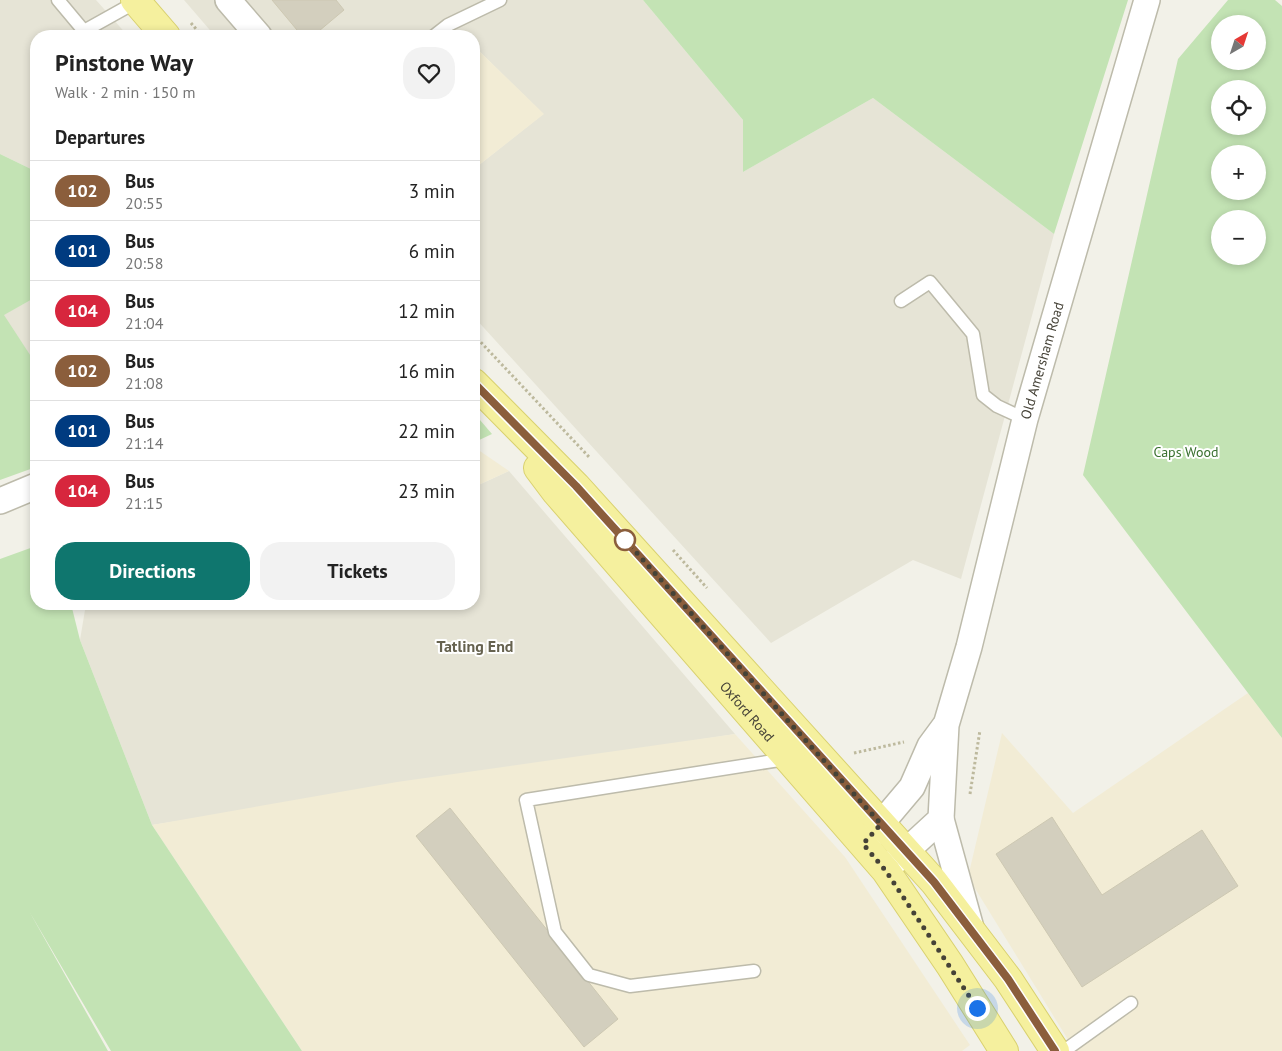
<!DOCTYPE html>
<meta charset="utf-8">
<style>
:root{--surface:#fff;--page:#f2f2f2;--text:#222;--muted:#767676;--line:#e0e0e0;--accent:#0f766e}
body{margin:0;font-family:"PT Sans",sans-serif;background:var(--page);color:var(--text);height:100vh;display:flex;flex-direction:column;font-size:19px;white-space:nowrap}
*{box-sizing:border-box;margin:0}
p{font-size:16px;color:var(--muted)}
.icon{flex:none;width:28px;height:28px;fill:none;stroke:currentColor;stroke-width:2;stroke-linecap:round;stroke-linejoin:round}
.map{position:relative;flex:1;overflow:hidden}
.panel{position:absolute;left:30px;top:30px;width:450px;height:580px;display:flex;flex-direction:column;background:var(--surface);border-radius:20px;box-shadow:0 2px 8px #0003}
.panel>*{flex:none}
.badge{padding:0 10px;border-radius:16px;font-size:18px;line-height:32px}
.needle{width:32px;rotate:39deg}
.fabs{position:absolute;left:1211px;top:15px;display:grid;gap:10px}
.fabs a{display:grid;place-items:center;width:55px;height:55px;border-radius:50%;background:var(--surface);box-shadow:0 2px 8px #0003;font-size:25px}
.you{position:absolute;width:25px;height:25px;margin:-12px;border:4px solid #fff;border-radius:50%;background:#1a73e8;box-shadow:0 0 0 8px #1a73e833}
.map>.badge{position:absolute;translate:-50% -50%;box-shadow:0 0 0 2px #fff}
h2{padding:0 25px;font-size:19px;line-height:45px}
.round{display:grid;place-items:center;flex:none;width:52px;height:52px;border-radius:20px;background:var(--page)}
.head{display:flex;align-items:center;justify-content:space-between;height:85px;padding:0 25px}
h1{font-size:24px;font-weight:600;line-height:38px}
.action{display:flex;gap:10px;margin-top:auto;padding:10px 25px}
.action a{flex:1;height:58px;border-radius:20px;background:var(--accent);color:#fff;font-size:20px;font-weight:600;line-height:58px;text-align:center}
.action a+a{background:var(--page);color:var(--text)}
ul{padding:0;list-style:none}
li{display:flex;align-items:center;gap:15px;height:60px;padding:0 25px;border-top:1px solid var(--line)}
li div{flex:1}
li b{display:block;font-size:19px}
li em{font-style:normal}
li .badge{min-width:55px;font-weight:700;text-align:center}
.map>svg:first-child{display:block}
.residential{fill:#e6e4d6}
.commercial{fill:#f2ecd5}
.green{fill:#c3e3b4;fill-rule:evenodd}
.building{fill:#d3cfbe;stroke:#cdc8b2}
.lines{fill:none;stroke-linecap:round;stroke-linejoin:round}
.service-casing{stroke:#bdbbab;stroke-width:15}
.minor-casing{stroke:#bdbbab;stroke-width:28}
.primary-casing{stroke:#d9d16f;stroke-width:30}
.path{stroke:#bdb99d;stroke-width:3;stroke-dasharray:2.5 2.5;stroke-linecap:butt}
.service{stroke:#fff;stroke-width:12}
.minor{stroke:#fff;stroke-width:25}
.primary{stroke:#f5f09e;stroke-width:28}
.line-casing{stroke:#fff;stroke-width:11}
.line{stroke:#8b5e3c;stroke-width:8}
.walk{stroke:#454237;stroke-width:5;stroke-dasharray:0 9}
.stop-dot{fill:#fff;stroke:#8b5e3c;stroke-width:2.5}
.labels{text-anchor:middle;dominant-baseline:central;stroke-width:4;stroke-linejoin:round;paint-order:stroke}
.street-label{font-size:14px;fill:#454237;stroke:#fff}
.park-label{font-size:14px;fill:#3a7130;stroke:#fff}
.quarter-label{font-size:16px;font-weight:bold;fill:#66624f;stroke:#fff}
</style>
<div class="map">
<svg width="1282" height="1051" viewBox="0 0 1282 1051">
<rect width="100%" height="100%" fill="#f2f1e8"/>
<g class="residential">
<polygon points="0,0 96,0 128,36 36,36 36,178 31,169 0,154"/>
<polygon points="184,0 643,0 743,120 743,172 873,98 1054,234 961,579 913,560 771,643 474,317 474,169 543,114 474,46 474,36 215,36"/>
<polygon points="36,297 36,364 3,315"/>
<polygon points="509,471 735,734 152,825 80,640 86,604 474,604 474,487"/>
</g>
<g class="commercial">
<polygon points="474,46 544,114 474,169"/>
<polygon points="474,447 509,471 474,487"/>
<polygon points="1248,693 1282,738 1282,1051 1075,1051 968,877 1002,733 1073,813"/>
<polygon points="735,734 845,857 970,1045 962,1051 302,1051 152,825 397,782"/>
</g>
<g class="green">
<polygon points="643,0 1128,0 1054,234 873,98 743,172 743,120"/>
<path d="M1228 0H1275L1282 6V738L1083 475 1178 59ZM1220 24H1258V61H1220ZM1220 89H1258V126H1220ZM1220 154H1258V191H1220ZM1220 219H1258V256H1220Z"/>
<polygon points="0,154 31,169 36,178 36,297 4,315 36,364 36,467 0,480"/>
<polygon points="474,413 492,434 475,442 474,441"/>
<polygon points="36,546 36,604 71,604 80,640 152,825 302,1051 111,1051 29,911 108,1051 0,1051 0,559"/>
</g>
<g class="building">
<polygon points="272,0 336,0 344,10 313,36 302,36"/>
<polygon points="450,808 618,1019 584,1047 416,836"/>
<polygon points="1052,817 1102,895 1202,830 1238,886 1082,987 996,854"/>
</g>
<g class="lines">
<defs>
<g id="service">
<polyline points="58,0 84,31 136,2"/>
<polyline points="434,36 448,25 500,0"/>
<polyline points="901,301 930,282 973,334 983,395 997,406 1025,419"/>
<polyline points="754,971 630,986 589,975 555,932 526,800 786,759"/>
<polyline points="1064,1051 1131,1003"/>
</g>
<g id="minor">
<polyline points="228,0 259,36"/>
<polyline points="0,501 36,486"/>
<polyline points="941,819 971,928"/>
<polyline points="869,838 912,787 930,746 944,727"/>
<path id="s1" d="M891 865 941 819 946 725 969 647 1025 419 1147 0"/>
</g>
<g id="primary">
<polyline points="135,0 166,36"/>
<polyline points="474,383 576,486 934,882 1008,979 1055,1051"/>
<path id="s2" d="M538 468 556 492 886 871 950 965 1004 1051"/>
</g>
</defs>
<use href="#service" class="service-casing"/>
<use href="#minor" class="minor-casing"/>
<use href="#primary" class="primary-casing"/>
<g class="path">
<polyline points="191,23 202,36"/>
<polyline points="474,335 590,458"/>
<polyline points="673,550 707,588"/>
<polyline points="854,753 904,742"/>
<polyline points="970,794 980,730"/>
</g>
<use href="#service" class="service"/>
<use href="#minor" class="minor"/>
<use href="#primary" class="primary"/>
</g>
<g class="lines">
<defs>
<polyline id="line" points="474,383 576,486 934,882 1008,979 1055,1051"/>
</defs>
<use href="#line" class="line-casing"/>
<use href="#line" class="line"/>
<polyline class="walk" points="625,540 881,824 863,844 886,871 977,1008"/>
</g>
<circle class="stop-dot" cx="625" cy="540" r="10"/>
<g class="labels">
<g class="street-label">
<text stroke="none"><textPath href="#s1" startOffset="539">Old Amersham Road</textPath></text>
<text stroke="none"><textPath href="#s2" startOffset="321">Oxford Road</textPath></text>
</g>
<g class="park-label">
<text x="1186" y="452">Caps Wood</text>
</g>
<g class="quarter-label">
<text x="475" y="646">Tatling End</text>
</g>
</g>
</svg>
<div class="fabs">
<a><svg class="needle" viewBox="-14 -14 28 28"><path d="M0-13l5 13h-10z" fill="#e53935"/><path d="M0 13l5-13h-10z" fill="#767676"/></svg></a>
<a><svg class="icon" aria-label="locate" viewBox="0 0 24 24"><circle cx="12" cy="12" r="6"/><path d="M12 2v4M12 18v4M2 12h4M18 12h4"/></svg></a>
<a>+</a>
<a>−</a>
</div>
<div class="you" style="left:977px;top:1008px"></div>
<section class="panel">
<div class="head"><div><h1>Pinstone Way</h1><p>Walk · 2 min · 150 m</p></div><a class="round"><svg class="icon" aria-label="heart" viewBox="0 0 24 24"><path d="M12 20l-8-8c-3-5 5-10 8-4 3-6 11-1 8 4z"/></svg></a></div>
<h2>Departures</h2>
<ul>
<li><span class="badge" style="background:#8b5e3c;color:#fff">102</span><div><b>Bus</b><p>20:55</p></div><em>3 min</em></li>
<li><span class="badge" style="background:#003b80;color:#fff">101</span><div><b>Bus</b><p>20:58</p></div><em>6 min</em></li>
<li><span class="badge" style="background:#d7263d;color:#fff">104</span><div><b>Bus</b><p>21:04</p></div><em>12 min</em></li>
<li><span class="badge" style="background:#8b5e3c;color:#fff">102</span><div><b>Bus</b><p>21:08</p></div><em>16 min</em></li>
<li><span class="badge" style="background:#003b80;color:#fff">101</span><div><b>Bus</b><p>21:14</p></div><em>22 min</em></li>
<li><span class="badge" style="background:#d7263d;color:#fff">104</span><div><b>Bus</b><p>21:15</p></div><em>23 min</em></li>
</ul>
<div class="action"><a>Directions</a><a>Tickets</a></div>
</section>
</div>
